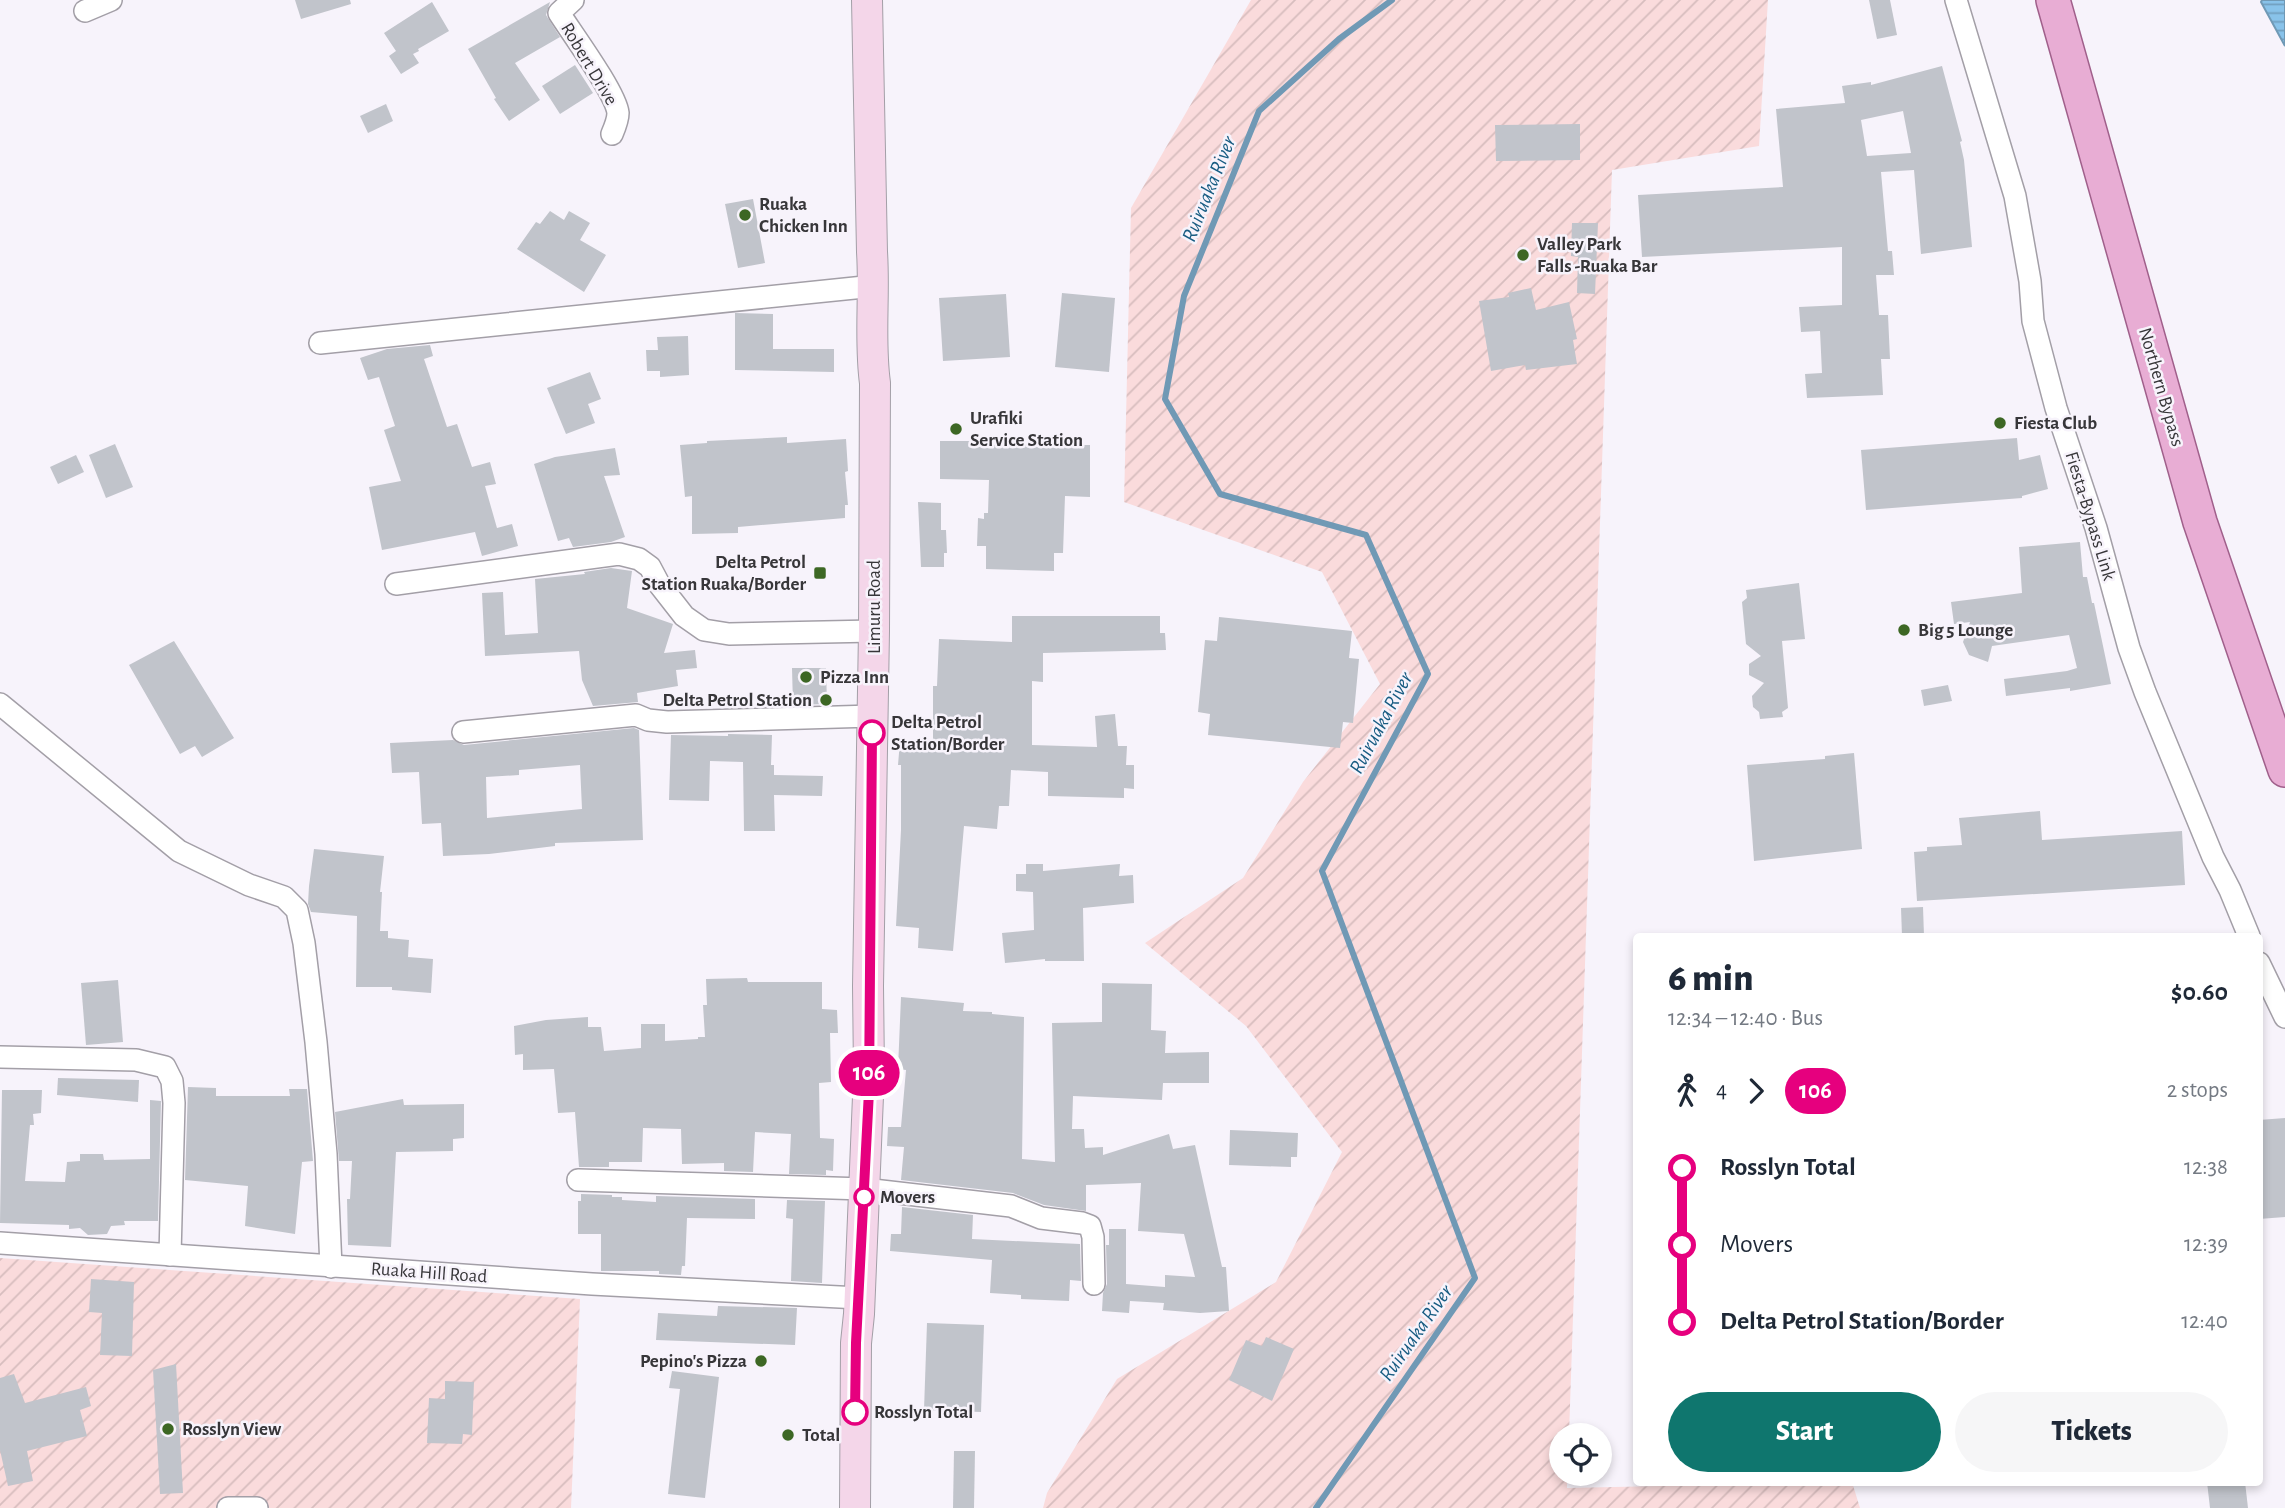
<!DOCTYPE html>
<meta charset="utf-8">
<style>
:root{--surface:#fff;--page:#f6f6f7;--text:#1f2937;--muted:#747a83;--accent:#0f766e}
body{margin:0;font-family:"Alegreya Sans",sans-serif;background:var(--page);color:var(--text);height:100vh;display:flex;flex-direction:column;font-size:26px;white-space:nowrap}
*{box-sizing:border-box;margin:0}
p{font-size:23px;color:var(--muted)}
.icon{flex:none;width:38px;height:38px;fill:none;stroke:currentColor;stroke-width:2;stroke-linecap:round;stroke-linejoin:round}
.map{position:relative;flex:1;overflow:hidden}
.sheet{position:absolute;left:1633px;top:933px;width:630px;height:553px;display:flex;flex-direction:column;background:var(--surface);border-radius:7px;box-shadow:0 4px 10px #0003}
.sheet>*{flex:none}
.badge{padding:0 14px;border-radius:23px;font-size:24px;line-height:46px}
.controls{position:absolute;left:1549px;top:1423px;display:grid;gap:14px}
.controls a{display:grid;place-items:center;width:63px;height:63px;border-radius:50%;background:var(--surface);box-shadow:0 4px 10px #0003;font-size:35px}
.map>.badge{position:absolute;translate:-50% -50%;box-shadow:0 0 0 4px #fff}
.legs{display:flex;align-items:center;gap:10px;height:77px;padding:0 35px;font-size:23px}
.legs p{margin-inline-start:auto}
.headline{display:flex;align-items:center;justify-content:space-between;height:119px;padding:0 35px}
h1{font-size:38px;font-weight:800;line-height:52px}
.action{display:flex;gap:14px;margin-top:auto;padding:14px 35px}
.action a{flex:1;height:80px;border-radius:42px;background:var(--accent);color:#fff;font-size:28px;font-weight:800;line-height:80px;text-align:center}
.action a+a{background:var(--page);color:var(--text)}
ul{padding:0 35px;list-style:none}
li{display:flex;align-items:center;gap:24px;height:77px;font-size:26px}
li i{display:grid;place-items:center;width:10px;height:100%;margin:0 9px;background:currentColor}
li i::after{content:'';width:18px;height:18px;margin:-9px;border:5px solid;border-radius:50%;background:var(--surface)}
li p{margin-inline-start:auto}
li:first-child i{background:linear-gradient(#0000 50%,currentColor 0)}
li:last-child i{background:linear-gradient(currentColor 50%,#0000 0)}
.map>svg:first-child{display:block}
.garden{fill:url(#garden-furrows)}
.water{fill:url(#water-rules);stroke:#7099b5;stroke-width:2}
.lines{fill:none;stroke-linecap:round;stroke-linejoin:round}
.stream{stroke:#7099b5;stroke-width:6}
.building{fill:#c1c4cb;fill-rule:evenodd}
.minor-casing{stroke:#a39fa7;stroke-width:24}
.secondary-casing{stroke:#a39fa7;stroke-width:32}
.primary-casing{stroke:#a0608b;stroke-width:36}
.minor{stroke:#fff;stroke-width:21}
.secondary{stroke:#f4d6e9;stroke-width:30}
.primary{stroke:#e8add4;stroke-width:33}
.line-1-casing{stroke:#fff;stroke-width:16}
.line-1{stroke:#e6007e;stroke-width:10}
.poi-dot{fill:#3d6724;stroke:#f7f3fb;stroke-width:2.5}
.stop-1-dot{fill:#fff;stroke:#e6007e;stroke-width:3.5}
.labels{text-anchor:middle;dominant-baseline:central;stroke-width:5;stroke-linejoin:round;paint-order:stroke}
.street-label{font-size:19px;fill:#373639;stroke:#f7f3fb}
.poi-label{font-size:19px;font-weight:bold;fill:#373639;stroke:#f7f3fb;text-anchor:start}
.stop-label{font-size:19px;font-weight:bold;fill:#373639;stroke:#f7f3fb;text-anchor:start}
.water-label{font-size:21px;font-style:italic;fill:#185c82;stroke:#f7f3fb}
</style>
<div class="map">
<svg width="2285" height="1508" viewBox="0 0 2285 1508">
<defs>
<pattern id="garden-furrows" width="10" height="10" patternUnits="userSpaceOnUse" patternTransform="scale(1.75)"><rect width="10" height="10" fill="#fadbdc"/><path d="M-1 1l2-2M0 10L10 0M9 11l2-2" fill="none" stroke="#d7bdbe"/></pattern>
<pattern id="water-rules" width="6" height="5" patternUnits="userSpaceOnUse" patternTransform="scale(1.75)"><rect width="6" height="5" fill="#89c3ea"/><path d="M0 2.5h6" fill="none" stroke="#719fbf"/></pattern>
</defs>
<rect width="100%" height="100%" fill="#f7f3fb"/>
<g class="garden">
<polygon points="1251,0 1768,0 1759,146 1612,170 1569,1435 1561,1435 1561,1474 1567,1474 1567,1488 1852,1482 1860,1508 1043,1508 1047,1493 1117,1379 1276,1282 1342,1152 1246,1026 1145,943 1243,878 1303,782 1380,684 1322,572 1124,502 1131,208"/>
<polygon points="0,1258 580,1299 571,1508 0,1508"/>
</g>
<polygon class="water" points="2262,0 2285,0 2285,46 2261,2"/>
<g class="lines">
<polyline class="stream" points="1316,1508 1475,1278 1322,871 1428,674 1366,535 1220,494 1165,399 1184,296 1259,111 1339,39 1392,0"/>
</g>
<g class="building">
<polygon points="295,0 350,0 351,4 301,19"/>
<polygon points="1869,0 1890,0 1897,35 1877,39"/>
<polygon points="432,2 449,31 418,49 419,51 413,54 419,63 401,74 389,56 396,51 384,33"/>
<polygon points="550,2 546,15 560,37 515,63 540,100 509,121 494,99 496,98 468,49"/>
<polygon points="575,65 593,93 560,114 542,86"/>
<path d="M1942 66 1962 141 1960 142 1964 160 1972 247 1921 254 1914 170 1881 172 1888 251H1892L1894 275H1876L1879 315H1888L1890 359H1881L1883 395 1807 398 1805 374 1822 373 1820 331 1801 332 1799 307 1842 305V247L1642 257 1638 195 1783 187 1776 109 1845 103 1842 86 1871 82V85ZM1903 111 1911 153 1867 156 1861 120Z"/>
<polygon points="386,104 393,121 368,133 360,116"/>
<polygon points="1580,124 1580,160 1496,161 1495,125"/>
<polygon points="753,199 765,263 738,268 725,204"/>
<polygon points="550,211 564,220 569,211 590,223 580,240 606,255 584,292 517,249 536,222 540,224"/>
<polygon points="1572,223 1598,223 1595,294 1577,293 1578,257 1571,256"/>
<polygon points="1531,288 1536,310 1569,302 1577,339 1573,340 1577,364 1526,370 1525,365 1491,371 1479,301 1509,297 1508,293"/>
<polygon points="1062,293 1115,298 1109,372 1055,367"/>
<polygon points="1006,294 1010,357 943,361 939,298"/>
<polygon points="735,313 773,314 773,349 834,349 834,372 735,370"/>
<polygon points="688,336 689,375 660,377 660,371 647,371 646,350 658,350 657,337"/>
<polygon points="430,345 433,356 424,359 447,427 457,424 472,467 490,462 496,484 485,486 497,528 512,524 518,546 482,556 475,532 382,550 369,487 401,481 384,430 395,426 379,377 368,380 360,358 387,349"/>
<polygon points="590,372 601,399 588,404 595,423 566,434 547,388"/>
<polygon points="787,437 787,443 846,439 848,471 845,472 848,505 845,505 845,518 738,527 738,533 692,534 692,496 685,497 680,445 707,443 707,441"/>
<polygon points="2017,438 2019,460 2040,455 2048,489 2022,496 2022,498 1866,510 1861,450"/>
<polygon points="940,441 973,441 973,445 1090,445 1090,497 1065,496 1063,553 1054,553 1054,571 986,569 986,546 977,546 978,518 984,519 984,513 988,513 989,480 940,479"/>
<polygon points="115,444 133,487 106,498 89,455"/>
<polygon points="615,448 620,475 604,476 625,537 611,542 573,547 569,538 558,541 534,464 555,457"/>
<polygon points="76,455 84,472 58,484 50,467"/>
<polygon points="918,502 941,503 941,530 946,530 947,553 944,553 944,567 921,567"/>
<polygon points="2080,542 2083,577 2087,577 2092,603 2094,603 2111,684 2070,691 2070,688 2006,696 2004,679 2067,671 2077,668 2069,635 1992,646 1988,662 1969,655 1963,642 1970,622 1954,624 1951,602 2022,593 2019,547"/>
<polygon points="611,568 632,571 627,608 673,624 664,653 695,650 697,668 676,670 678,686 637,693 638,702 593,706 582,680 579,651 485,656 482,593 503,592 505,635 538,633 535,579 585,574 584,572"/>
<polygon points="1799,583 1805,639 1782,641 1788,708 1782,712 1783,717 1760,719 1759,712 1753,707 1752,696 1764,683 1749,675 1749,664 1761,656 1746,644 1742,602 1747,598 1746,590"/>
<polygon points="1012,616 1160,616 1160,633 1165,633 1166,650 1043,653 1043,682 1032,681 1032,745 1097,747 1095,716 1115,714 1118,746 1127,746 1126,765 1134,765 1134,789 1124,788 1124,798 1048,796 1048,772 1011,770 1009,806 999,806 997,829 964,826 953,951 918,948 919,928 896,926 901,830 901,765 898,765 900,741 933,743 933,686 937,686 939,639 1012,642"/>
<polygon points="1219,617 1352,631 1349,658 1359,659 1353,723 1343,722 1340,748 1208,735 1210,714 1198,712 1205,640 1217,641"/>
<polygon points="174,641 234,738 202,757 195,746 180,754 129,665"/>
<polygon points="792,668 826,668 827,704 793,705"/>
<polygon points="1948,685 1952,701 1924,706 1921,690"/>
<path d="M634 728 639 730 643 840 555 843V846L489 854 443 856 441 823 422 824 419 772 392 773 390 743 453 740 464 745ZM580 765 582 809 487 818 486 777 519 775V770Z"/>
<polygon points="728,734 772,735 771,765 774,765 774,775 823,776 822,796 774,795 775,831 744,831 743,762 710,761 709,801 669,800 671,735 728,736"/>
<polygon points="1854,753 1862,849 1754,861 1747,765 1825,759 1825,756"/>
<polygon points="2040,811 2042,840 2182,831 2185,885 1917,901 1914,852 1927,851 1927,847 1962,845 1959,818"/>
<polygon points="314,849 384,856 380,892 382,892 380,931 388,931 388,938 409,940 408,957 433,959 431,993 392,990 392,987 356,987 357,916 311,912 308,904 309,886"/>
<polygon points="1026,864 1043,864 1043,871 1120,864 1119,876 1133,875 1134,903 1083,908 1084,961 1045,961 1045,959 1005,963 1002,933 1034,930 1033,892 1016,891 1016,874 1026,874"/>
<polygon points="1923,907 1924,936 1902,936 1901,908"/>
<polygon points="747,978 748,982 822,982 822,1009 837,1010 838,1033 830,1033 831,1082 819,1083 820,1138 834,1139 833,1171 826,1170 826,1175 789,1174 791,1134 755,1132 753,1172 724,1171 724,1163 682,1164 681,1129 643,1128 642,1162 609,1162 609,1167 579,1167 575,1112 558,1113 554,1069 523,1070 523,1054 515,1055 514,1026 546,1020 588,1017 588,1027 601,1027 604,1051 641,1048 641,1024 665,1024 665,1041 698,1039 698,1037 705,1037 703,1005 707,1005 706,979"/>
<polygon points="118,980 123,1042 86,1045 81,983"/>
<polygon points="1102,983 1152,984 1151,1030 1166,1031 1165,1053 1209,1052 1209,1083 1163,1083 1162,1100 1073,1096 1072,1129 1084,1129 1085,1148 1103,1147 1103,1155 1169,1134 1173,1149 1195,1145 1222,1267 1226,1267 1229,1311 1200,1313 1163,1310 1164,1303 1130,1301 1129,1313 1102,1311 1103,1293 1107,1284 1106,1245 1109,1245 1109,1229 1126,1229 1126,1284 1165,1287 1165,1275 1195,1277 1184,1234 1138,1231 1141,1183 1086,1185 1086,1211 1044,1205 1013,1193 901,1180 904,1147 887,1146 888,1127 901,1127 906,1070 898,1069 901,997 964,1003 963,1011 992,1012 992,1014 1024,1017 1022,1159 1055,1162 1052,1023 1102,1022"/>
<polygon points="58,1078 139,1080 138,1102 57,1095"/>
<polygon points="188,1087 216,1088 216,1096 290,1096 289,1089 307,1089 313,1161 302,1162 295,1234 245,1226 248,1186 185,1180"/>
<polygon points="2,1090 42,1090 41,1113 33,1114 34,1125 30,1125 25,1181 65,1182 67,1162 80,1161 80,1154 103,1154 104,1160 150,1159 150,1100 161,1101 158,1221 124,1221 125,1225 111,1226 107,1234 88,1235 80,1228 69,1229 69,1225 0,1223"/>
<polygon points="403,1099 404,1105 464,1104 464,1138 453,1139 453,1151 396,1152 391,1247 348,1245 347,1199 350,1199 352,1161 339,1161 335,1112"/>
<polygon points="2285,1118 2285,1217 2259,1219 2259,1120"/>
<polygon points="1230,1130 1298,1133 1297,1157 1291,1157 1291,1167 1229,1165"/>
<polygon points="581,1194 612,1195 612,1197 622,1197 622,1200 656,1202 656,1196 755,1199 755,1219 687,1218 685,1266 682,1266 681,1275 659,1274 659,1271 601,1271 601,1234 578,1234 578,1201 581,1201"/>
<polygon points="787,1200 825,1201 822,1283 791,1281 793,1219 786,1218"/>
<polygon points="902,1207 973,1215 972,1239 1080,1244 1081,1281 1070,1280 1069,1301 1021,1299 1021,1295 990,1293 992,1260 890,1251 891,1234 901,1234"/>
<polygon points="91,1279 134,1282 132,1356 100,1355 102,1313 89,1312"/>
<polygon points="718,1306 797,1308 795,1345 656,1340 658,1313 717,1316"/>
<polygon points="927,1323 984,1325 981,1412 924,1410"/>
<polygon points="1266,1337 1294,1349 1272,1401 1229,1380 1246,1340 1262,1346"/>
<polygon points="176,1364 183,1493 160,1494 153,1370"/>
<polygon points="672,1371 719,1377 705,1498 668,1494 680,1389 669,1388"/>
<polygon points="14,1374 25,1403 86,1387 91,1406 80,1410 87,1436 27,1451 33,1481 8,1486 0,1450 0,1378"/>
<polygon points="445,1381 474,1382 472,1435 463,1434 462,1444 427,1443 429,1398 445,1399"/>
<polygon points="954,1451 975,1451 974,1508 953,1508"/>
<polygon points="2207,1482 2245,1482 2248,1508 2210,1508"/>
</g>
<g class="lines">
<defs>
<g id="minor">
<path d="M573 0 559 13C571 32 616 93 618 113 618 120 615 127 612 134"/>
<polyline points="1956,0 2015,196 2030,281 2033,321 2056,408 2096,528 2129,648 2145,692 2213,857 2230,890 2249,936"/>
<polyline points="85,11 111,0"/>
<polyline points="320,343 874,286"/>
<polyline points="396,584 619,554 639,559 650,567 659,584 684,616 704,630 729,634 874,631"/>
<polyline points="0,704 179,851 249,885 284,897 297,910 304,943 316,1042 326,1154 331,1267"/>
<polyline points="463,732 636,715 648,720 667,722 872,716"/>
<polyline points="2259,963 2285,1017"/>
<polyline points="0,1057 136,1060 165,1067 172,1081 174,1103 170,1255"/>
<polyline points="578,1180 864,1189 1011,1206 1041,1218 1082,1223 1090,1226 1093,1237 1094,1284"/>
<polyline points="0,1243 592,1284 859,1298"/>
<polyline points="228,1508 257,1508"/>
</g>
<path id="secondary" d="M855 1508 856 1343 859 1314 869 1072 868 986 874 631 875 383C869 340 875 296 872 252L867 0"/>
<polyline id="primary" points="2053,0 2200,522 2285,770"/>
</defs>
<use href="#minor" class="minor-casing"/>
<use href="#secondary" class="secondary-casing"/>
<use href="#primary" class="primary-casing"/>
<use href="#minor" class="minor"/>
<use href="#secondary" class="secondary"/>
<use href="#primary" class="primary"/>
</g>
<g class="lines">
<defs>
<polyline id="line-1" points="855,1412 856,1343 869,1091 872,733"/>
</defs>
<use href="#line-1" class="line-1-casing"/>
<use href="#line-1" class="line-1"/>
</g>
<g class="poi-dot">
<circle cx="745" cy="215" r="7"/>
<circle cx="1523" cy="255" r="7"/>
<circle cx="2000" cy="423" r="7"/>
<circle cx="956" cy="429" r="7"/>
<rect x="813" y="566" width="14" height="14" rx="3.5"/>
<circle cx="1904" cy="630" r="7"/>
<circle cx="806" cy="677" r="7"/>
<circle cx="826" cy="700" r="7"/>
<circle cx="761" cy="1361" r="7"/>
<circle cx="168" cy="1429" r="7"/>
<circle cx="788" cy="1435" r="7"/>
</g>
<g class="stop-1-dot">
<circle cx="872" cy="733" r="12"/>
<circle cx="864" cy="1197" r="9"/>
<circle cx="855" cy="1412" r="12"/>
</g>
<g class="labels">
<g class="street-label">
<text transform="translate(589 64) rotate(59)">Robert Drive</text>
<text transform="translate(2161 387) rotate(74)">Northern Bypass</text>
<text transform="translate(2090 516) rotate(73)">Fiesta-Bypass Link</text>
<text transform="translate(874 607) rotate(-90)">Limuru Road</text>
<text transform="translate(429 1273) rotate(4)">Ruaka Hill Road</text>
</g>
<g class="poi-label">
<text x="759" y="204">Ruaka<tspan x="759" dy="22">Chicken Inn</tspan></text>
<text x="1537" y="244">Valley Park<tspan x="1537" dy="22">Falls -Ruaka Bar</tspan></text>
<text x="970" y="418">Urafiki<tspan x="970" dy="22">Service Station</tspan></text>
<text x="2014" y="423">Fiesta Club</text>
<text x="806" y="562" text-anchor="end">Delta Petrol<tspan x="806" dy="22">Station Ruaka/Border</tspan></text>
<text x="1918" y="630">Big 5 Lounge</text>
<text x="820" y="677">Pizza Inn</text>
<text x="812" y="700" text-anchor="end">Delta Petrol Station</text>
<text x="747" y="1361" text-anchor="end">Pepino's Pizza</text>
<text x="182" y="1429">Rosslyn View</text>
<text x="802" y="1435">Total</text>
</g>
<g class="stop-label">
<text x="891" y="722">Delta Petrol<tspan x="891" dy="22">Station/Border</tspan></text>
<text x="880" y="1197">Movers</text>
<text x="874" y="1412">Rosslyn Total</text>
</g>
<g class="water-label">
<text transform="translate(1209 189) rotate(-68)">Ruiruaka River</text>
<text transform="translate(1381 723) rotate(-62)">Ruiruaka River</text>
<text transform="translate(1416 1333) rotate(-55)">Ruiruaka River</text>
</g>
</g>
</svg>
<div class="controls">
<a><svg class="icon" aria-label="locate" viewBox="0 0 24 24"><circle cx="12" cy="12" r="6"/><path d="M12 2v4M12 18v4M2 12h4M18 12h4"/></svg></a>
</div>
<b class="badge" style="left:869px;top:1073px;background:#e6007e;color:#fff">106</b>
<section class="sheet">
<div class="headline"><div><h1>6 min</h1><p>12:34 – 12:40 · Bus</p></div><b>$0.60</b></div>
<div class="legs"><svg class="icon" aria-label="walk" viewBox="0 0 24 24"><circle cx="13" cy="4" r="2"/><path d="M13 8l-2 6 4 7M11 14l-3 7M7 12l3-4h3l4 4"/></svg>4<svg class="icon" aria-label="forward" viewBox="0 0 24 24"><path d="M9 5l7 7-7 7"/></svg><b class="badge" style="background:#e6007e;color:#fff">106</b><p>2 stops</p></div>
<ul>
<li><i style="color:#e6007e"></i><b>Rosslyn Total</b><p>12:38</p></li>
<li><i style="color:#e6007e"></i><span>Movers</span><p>12:39</p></li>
<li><i style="color:#e6007e"></i><b>Delta Petrol Station/Border</b><p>12:40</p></li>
</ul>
<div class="action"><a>Start</a><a>Tickets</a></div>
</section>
</div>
